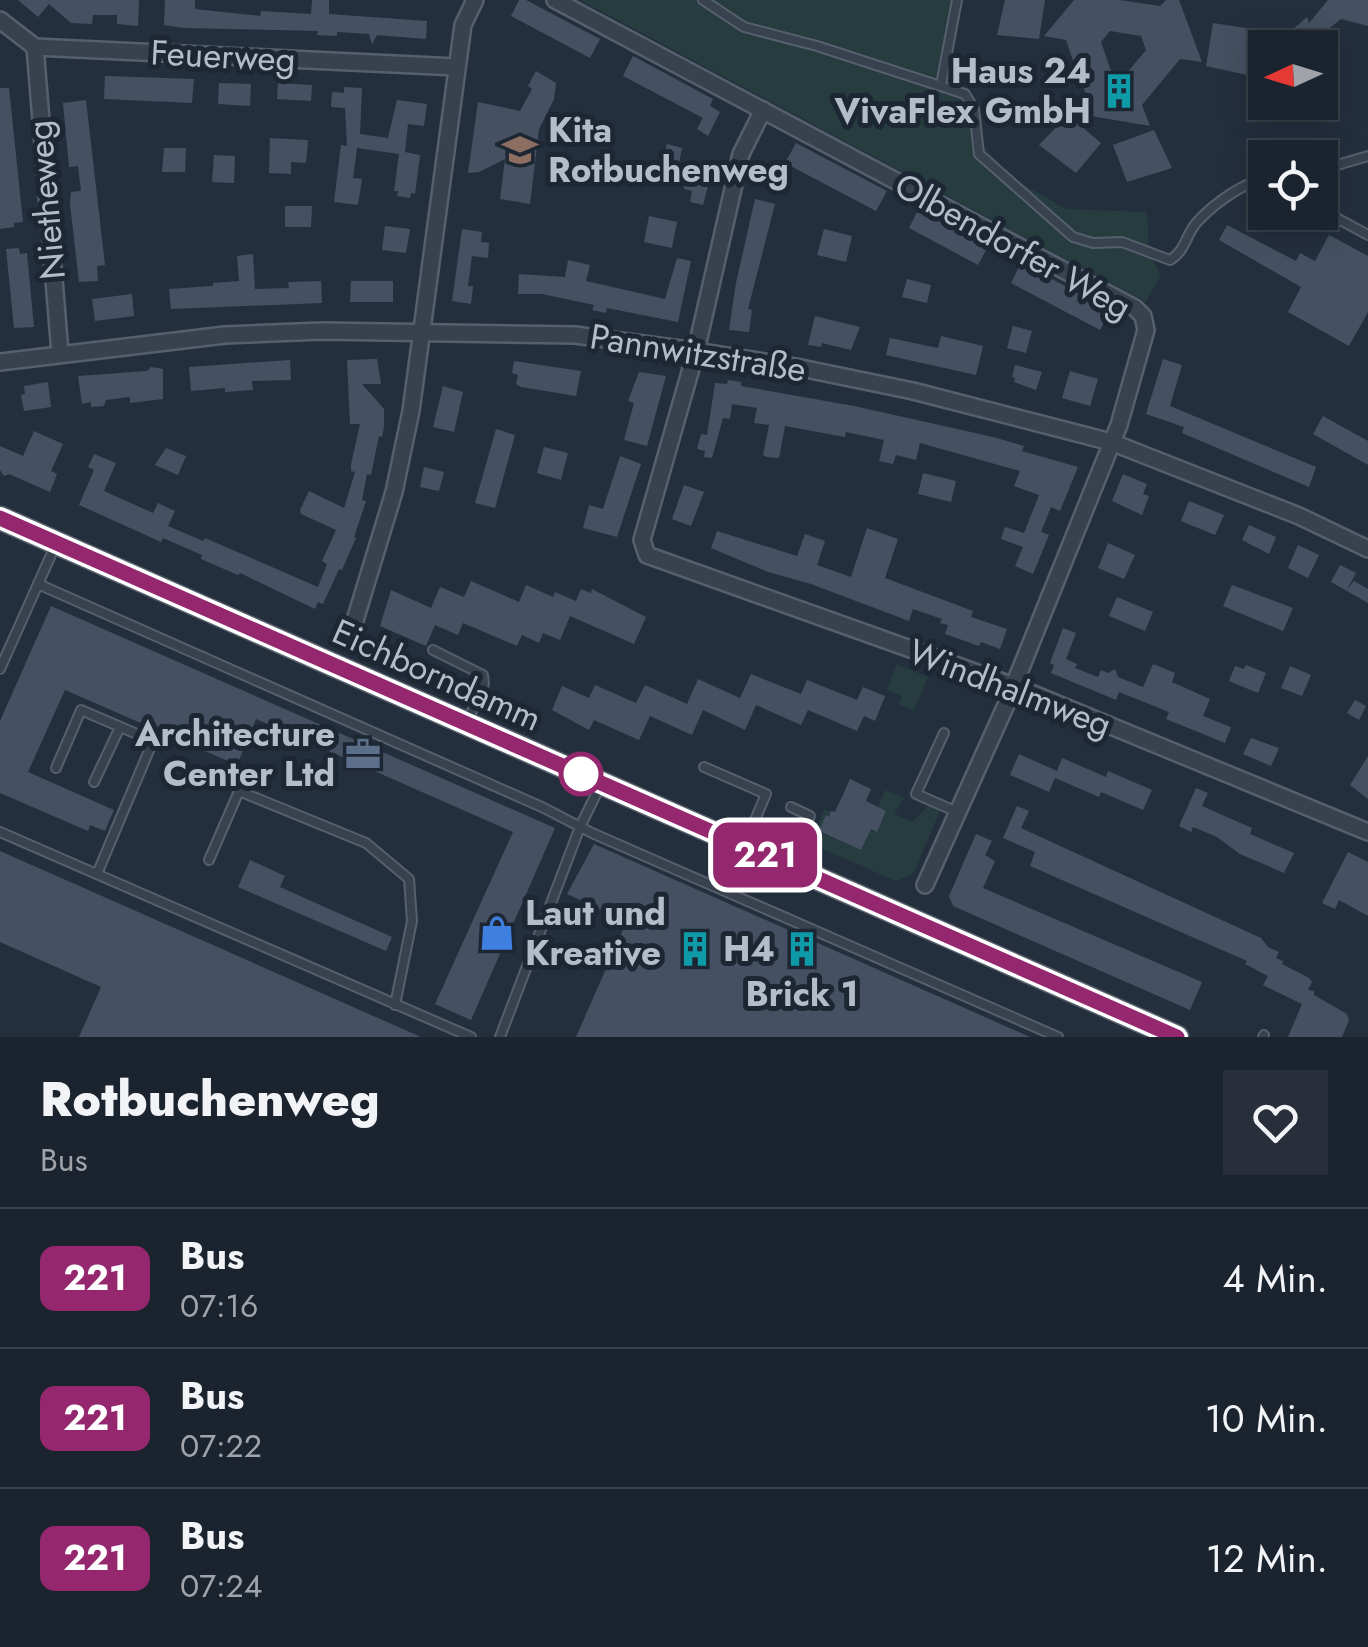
<!DOCTYPE html>
<html lang="de">
<meta charset="utf-8">
<style>
:root{--surface:#1b232e;--page:#282f3a;--text:#f1f3f6;--muted:#a0a4aa;--line:#39404a}
body{margin:0;font-family:Jost,sans-serif;background:var(--page);color:var(--text);height:100vh;display:flex;flex-direction:column;font-size:38px;white-space:nowrap}
*{box-sizing:border-box;margin:0}
p{font-size:32px;color:var(--muted)}
.icon{flex:none;width:55px;height:55px;fill:none;stroke:currentColor;stroke-width:2;stroke-linecap:round;stroke-linejoin:round}
.map{position:relative;height:1037px;overflow:hidden}
.panel{display:flex;flex-direction:column;background:var(--surface);flex:1}
.panel>*{flex:none}
.badge{padding:0 20px;border-radius:15px;font-size:35px;line-height:65px}
.needle{width:65px;rotate:266deg}
.tools{position:absolute;left:1248px;top:30px;display:grid;gap:20px}
.tools a{display:grid;place-items:center;width:90px;height:90px;border-radius:0px;background:var(--surface);box-shadow:0 5px 25px #0003,0 0 0 2px var(--line);font-size:50px}
.map>.badge{position:absolute;translate:-50% -50%;box-shadow:0 0 0 5px #fff}
.round{display:grid;place-items:center;flex:none;width:105px;height:105px;border-radius:0px;background:var(--page)}
.head{display:flex;align-items:center;justify-content:space-between;height:170px;padding:0 40px}
h1{font-size:48px;font-weight:800;line-height:75px}
ul{padding:0;list-style:none}
li{display:flex;align-items:center;gap:30px;height:140px;padding:0 40px;border-top:2px solid var(--line)}
li div{flex:1}
li b{display:block;font-size:38px}
li em{font-style:normal}
li .badge{min-width:110px;font-weight:700;text-align:center}
.map>svg:first-child{display:block}
.green{fill:#263c3f}
.building{fill:#455162;fill-rule:evenodd}
.lines{fill:none;stroke-linecap:round;stroke-linejoin:round}
.lane-casing{stroke:#565f6c;stroke-width:12}
.street-casing{stroke:#565f6c;stroke-width:20}
.secondary-casing{stroke:#565f6c;stroke-width:25}
.lane{stroke:#38414e;stroke-width:8}
.street{stroke:#38414e;stroke-width:15}
.secondary{stroke:#465061;stroke-width:20}
.line-casing{stroke:#fff;stroke-width:22}
.line{stroke:#95276e;stroke-width:15}
.stop-dot{fill:#fff;stroke:#95276e;stroke-width:5}
.labels{text-anchor:middle;dominant-baseline:central;stroke-width:10;stroke-linejoin:round;paint-order:stroke}
.street-label{font-size:35px;fill:#b4bcc9;stroke:#1d2633}
.poi-label{font-size:35px;font-weight:bold;fill:#b4bcc9;stroke:#1d2633;text-anchor:start}
</style>
<div class="map">
<svg width="1368" height="1037" viewBox="0 0 1368 1037">
<rect width="100%" height="100%" fill="#242f3e"/>
<g class="green">
<polygon points="580,0 962,0 951,71 981,111 984,147 1012,178 1066,209 1147,212 1149,253 1161,275 1146,302"/>
<polygon points="897,664 928,677 914,711 899,705 902,696 887,690"/>
<polygon points="885,790 904,798 894,814 912,822 928,806 940,811 913,874 896,881 809,843 825,809 831,812 819,832 861,850 870,829 877,831 886,811 878,807"/>
</g>
<g class="building">
<polygon points="18,0 139,0 138,26 117,24 117,15 93,15 92,24 71,23 49,4 38,17"/>
<polygon points="165,0 195,0 195,9 260,16 261,11 311,14 312,0 329,0 329,14 427,21 426,39 377,35 372,44 369,34 337,32 337,36 317,35 318,31 184,28 164,25"/>
<polygon points="519,0 526,0 600,39 590,58 511,16"/>
<polygon points="1005,0 1045,0 1039,39 997,35"/>
<path d="M1074 0H1119L1160 6 1166 0H1179L1202 62 1180 59 1142 105 1150 126 1073 113 1087 96 1074 63 1066 40 1044 36ZM1110 31 1141 36 1146 50 1126 74 1111 71 1101 42Z"/>
<polygon points="1328,0 1368,0 1368,26 1341,19 1316,39 1319,48 1282,48 1292,30 1307,17 1309,23"/>
<polygon points="1213,23 1252,29 1247,75 1206,66"/>
<polygon points="633,56 713,99 710,106 720,112 708,136 697,129 703,118 623,76"/>
<polygon points="536,71 556,83 554,99 539,129 530,204 500,199 505,159 479,172 468,173 478,102 520,111 532,89 528,86"/>
<polygon points="105,76 194,79 192,103 104,99"/>
<polygon points="219,83 251,84 250,106 218,104"/>
<polygon points="278,83 312,85 311,101 277,99"/>
<polygon points="344,87 362,88 360,134 388,138 397,100 427,104 424,126 408,124 405,152 420,155 415,194 411,193 410,198 397,196 398,191 394,191 399,154 357,148 353,178 362,179 358,205 334,202 341,145 347,146 345,108 331,107 332,92 344,93"/>
<polygon points="0,88 9,88 23,222 14,223 14,227 0,229"/>
<polygon points="86,100 105,265 97,266 98,281 79,282 70,204 71,192 81,191 78,166 69,167 63,103"/>
<polygon points="1068,115 1101,143 1076,173 1039,145"/>
<polygon points="1154,130 1172,168 1127,182 1113,145"/>
<polygon points="270,138 308,140 306,163 291,162 291,174 269,173"/>
<polygon points="796,143 887,191 876,211 785,163"/>
<polygon points="667,144 682,148 679,163 663,160"/>
<polygon points="164,148 186,148 185,172 162,172"/>
<polygon points="214,155 235,156 234,183 212,182"/>
<polygon points="689,166 712,171 703,205 690,202 692,191 684,189"/>
<polygon points="755,199 775,204 748,309 752,310 749,332 729,330 736,283"/>
<polygon points="285,206 312,206 311,227 285,227"/>
<polygon points="919,208 989,245 978,265 909,228"/>
<polygon points="649,216 677,222 672,248 644,242"/>
<polygon points="1227,225 1296,261 1300,253 1315,261 1329,235 1368,256 1368,312 1349,346 1288,312 1301,287 1219,240"/>
<polygon points="385,226 410,229 406,253 382,250"/>
<polygon points="462,229 482,232 481,242 489,243 488,258 472,256 468,286 473,286 471,304 452,301"/>
<polygon points="824,229 852,236 846,262 817,255"/>
<polygon points="19,248 20,254 27,253 34,327 14,328 6,249"/>
<polygon points="253,254 255,289 289,288 288,282 321,281 322,303 171,309 169,289 213,286 213,283 239,281 237,256"/>
<polygon points="677,258 691,261 678,322 607,308 606,313 592,310 594,305 542,294 518,294 519,274 565,277 568,260 590,265 586,281 665,299"/>
<polygon points="1021,263 1111,310 1100,330 1011,283"/>
<polygon points="907,279 931,285 927,303 902,297"/>
<polygon points="351,281 393,281 393,302 350,302"/>
<polygon points="132,294 134,316 95,321 92,299"/>
<polygon points="815,316 860,327 851,350 822,343 821,347 808,345"/>
<polygon points="1013,326 1032,331 1026,353 1007,348"/>
<polygon points="941,336 983,346 976,375 886,355 890,338 938,348"/>
<polygon points="377,359 381,384 362,384 384,409 384,427 382,437 379,436 371,475 367,474 362,500 366,501 354,537 356,538 342,570 339,569 323,604 318,602 315,609 240,573 238,575 201,559 202,555 163,538 161,542 79,505 94,470 88,467 94,454 116,463 104,491 153,513 158,503 175,511 168,526 203,541 205,538 318,587 327,564 322,561 336,530 301,514 300,510 309,491 344,508 355,472 351,471 351,464 360,424 350,424 347,360"/>
<polygon points="1163,359 1182,365 1170,406 1316,467 1309,487 1182,433 1184,427 1146,414"/>
<polygon points="290,360 291,380 252,381 253,390 225,392 225,388 191,391 189,367"/>
<polygon points="514,361 581,371 576,396 521,387 516,384 518,375 512,373"/>
<polygon points="1015,365 1042,372 1036,390 1014,382 1015,378 1012,377"/>
<polygon points="151,367 163,369 163,399 130,403 130,397 106,400 104,406 91,407 91,402 82,404 78,376 147,371"/>
<polygon points="1070,371 1098,379 1090,406 1062,398"/>
<polygon points="639,372 666,376 647,446 624,440 634,403 628,401"/>
<polygon points="728,380 741,382 741,386 854,406 993,437 1024,446 1022,451 1078,467 1060,511 1051,507 1041,532 1049,535 1033,574 1015,566 1023,547 1001,539 1005,527 1024,533 1039,495 1014,486 1020,471 920,443 916,460 896,455 893,464 879,461 884,440 846,432 845,437 785,426 779,458 767,457 763,455 769,425 754,423 757,408 732,404 730,419 723,418 712,458 704,457 705,451 697,449 701,434 707,435 715,383 727,384"/>
<polygon points="48,382 51,407 24,411 21,395 25,394 24,386"/>
<polygon points="443,386 463,392 454,432 433,427"/>
<polygon points="1323,416 1368,441 1368,465 1313,434"/>
<polygon points="496,429 515,435 495,508 475,503"/>
<polygon points="34,431 63,444 51,471 57,474 50,492 9,474 4,476 0,470 0,446 23,456"/>
<polygon points="544,447 568,453 561,480 537,473"/>
<polygon points="166,448 186,456 178,475 155,465"/>
<polygon points="620,456 641,464 617,537 583,528 589,505 603,509"/>
<polygon points="424,467 444,472 439,491 420,487"/>
<polygon points="923,473 956,481 951,502 918,494"/>
<polygon points="1123,474 1147,484 1143,494 1149,496 1142,515 1112,501"/>
<polygon points="684,485 704,492 691,526 672,519"/>
<polygon points="1189,501 1224,515 1215,535 1181,521"/>
<polygon points="1249,525 1276,537 1269,554 1242,540"/>
<polygon points="867,528 898,539 885,578 973,611 971,617 1007,629 1000,649 981,642 979,646 945,634 948,625 940,623 942,619 913,609 909,621 811,584 768,572 711,548 717,531 797,556 805,534 825,541 817,565 851,577"/>
<polygon points="1108,543 1135,555 1124,579 1098,568"/>
<polygon points="1298,545 1319,555 1308,578 1288,568"/>
<polygon points="1340,565 1356,573 1347,590 1354,581 1368,589 1368,603 1331,582"/>
<polygon points="471,581 519,602 526,585 553,597 555,592 576,601 581,589 591,593 592,589 646,617 634,644 570,616 560,640 543,633 539,643 522,635 517,646 463,623 458,635 435,625 426,646 380,626 391,590 431,608 440,587 464,597"/>
<polygon points="1232,585 1293,608 1283,631 1223,606"/>
<polygon points="1117,597 1153,612 1145,631 1109,616"/>
<polygon points="51,606 555,828 471,1020 435,1004 513,832 256,719 237,765 65,690 28,772 114,810 105,831 90,825 88,831 0,793 0,721"/>
<polygon points="1063,628 1076,633 1066,659 1077,664 1075,668 1098,677 1101,670 1108,673 1115,669 1118,677 1143,687 1153,664 1175,673 1172,682 1210,699 1203,716 1231,727 1225,743 1166,719 1169,712 1119,692 1116,700 1051,673 1054,665 1050,663"/>
<polygon points="1246,665 1266,673 1258,693 1229,681 1235,666 1244,669"/>
<polygon points="1290,666 1311,675 1302,696 1281,688"/>
<polygon points="751,674 801,694 807,680 857,700 863,687 885,696 875,721 864,716 857,731 808,710 801,725 756,705 745,730 703,710 692,735 650,716 639,740 594,720 589,730 552,710 562,686 589,698 595,685 636,703 645,685 687,704 698,679 740,698"/>
<polygon points="1355,700 1366,706 1359,720 1347,713"/>
<polygon points="1251,738 1279,748 1271,766 1243,754"/>
<polygon points="1019,754 1057,771 1062,758 1106,777 1108,771 1152,790 1143,810 1101,792 1099,797 1055,778 1049,792 1010,775"/>
<polygon points="1368,756 1368,799 1350,785"/>
<polygon points="850,779 871,789 866,801 886,811 877,832 871,829 861,850 819,831 826,815 829,817 831,811 835,812"/>
<polygon points="1196,788 1208,793 1202,806 1252,828 1250,834 1294,853 1284,873 1240,854 1217,837 1193,827 1191,832 1179,826"/>
<polygon points="1017,806 1029,811 1021,828 1261,938 1268,947 1279,952 1276,958 1283,961 1282,964 1309,978 1312,982 1308,990 1314,991 1314,995 1347,1014 1349,1020 1342,1037 1288,1037 1302,1004 1263,985 1268,976 1245,964 1247,961 1030,866 1035,852 1003,838"/>
<polygon points="976,834 992,841 985,855 995,861 983,888 1202,982 1190,1010 953,906 949,896"/>
<polygon points="594,844 1030,1037 576,1037 627,921 567,894"/>
<polygon points="0,851 421,1037 79,1037 101,987 0,942"/>
<polygon points="1348,852 1368,862 1368,916 1339,900 1335,909 1322,903"/>
<polygon points="250,860 285,876 280,887 392,937 386,951 238,887"/>
</g>
<g class="lines">
<defs>
<g id="lane">
<path d="M703 0 744 27 817 46 965 94 974 109 979 154 1073 237 1093 243 1122 242 1170 260C1186 251 1186 233 1198 221 1213 205 1244 181 1265 180"/>
<polyline points="941,85 957,0"/>
<polyline points="1320,170 1368,156"/>
<polyline points="1320,209 1368,235"/>
<polyline points="38,584 544,808 592,833 1058,1037"/>
<polyline points="433,650 483,675 484,684 468,720"/>
<polyline points="0,669 55,546"/>
<polyline points="944,733 916,794 957,812"/>
<polyline points="704,767 766,794 744,846"/>
<polyline points="56,768 81,710 153,741 97,874"/>
<polyline points="94,782 120,727"/>
<polyline points="0,832 471,1037"/>
<polyline points="209,860 239,791 366,843 409,879 412,921 395,1005"/>
<polyline points="787,865 810,816 791,807"/>
<polyline points="500,1037 580,827 600,786"/>
<polyline points="1263,1037 1264,1035"/>
</g>
<g id="street">
<polyline points="555,0 1135,308 1143,316 1146,330 1119,425 1006,705 925,885"/>
<polyline points="0,20 35,47 457,67"/>
<polyline points="35,47 60,353"/>
<polyline points="763,110 741,154 696,351 642,540 647,555 1014,686 1368,832"/>
<polyline points="0,362 225,335 322,331 575,335 696,351 796,367 913,391 1111,442 1299,516 1368,549"/>
<polyline points="353,627 394,492 411,411 463,25 475,0"/>
</g>
<polyline id="secondary" points="0,518 1177,1037"/>
</defs>
<use href="#lane" class="lane-casing"/>
<use href="#street" class="street-casing"/>
<use href="#secondary" class="secondary-casing"/>
<use href="#lane" class="lane"/>
<use href="#street" class="street"/>
<use href="#secondary" class="secondary"/>
</g>
<g class="lines">
<defs>
<polyline id="line" points="0,518 1177,1037"/>
</defs>
<use href="#line" class="line-casing"/>
<use href="#line" class="line"/>
</g>
<defs>
<symbol id="building-bare" viewBox="-9 -9 18 18"><path d="M-4-6H4V6H1V3H-1V6H-4ZM-2.5-4.3h1.7v1.8h-1.7ZM.8-4.3h1.7v1.8H.8ZM-2.5-1h1.7V.8h-1.7ZM.8-1h1.7V.8H.8Z" fill="#0f9aa8" stroke="#1d2633" stroke-width="2.5" paint-order="stroke"/></symbol>
<symbol id="school-bare" viewBox="-9 -9 18 18"><path d="M0-5L7-2L0 1L-7-2ZM-4 1L0 2.5L4 1V4Q0 6-4 4Z" fill="#8d6e63" stroke="#1d2633" stroke-width="2.5" paint-order="stroke"/></symbol>
<symbol id="office-bare" viewBox="-9 -9 18 18"><path d="M-6-3h4V-5.5h4V-3h4V5H-6ZM-1-4.5V-3h2v-1.5ZM-6 0V1H6V0Z" fill="#5c6f8a" stroke="#1d2633" stroke-width="2.5" paint-order="stroke"/></symbol>
<symbol id="shop-bare" viewBox="-9 -9 18 18"><path d="M-5-2.5h2.3a2.7 3.5 0 0 1 5.4 0H5L5.5 6h-11ZM-1.5-2.5h3a1.5 2.3 0 0 0-3 0Z" fill="#3f7fe0" stroke="#1d2633" stroke-width="2.5" paint-order="stroke"/></symbol>
</defs>
<g fill-rule="evenodd">
<use href="#building-bare" x="1094" y="66" width="50" height="50"/>
<use href="#school-bare" x="495" y="125" width="50" height="50"/>
<use href="#office-bare" x="338" y="729" width="50" height="50"/>
<use href="#shop-bare" x="472" y="908" width="50" height="50"/>
<use href="#building-bare" x="670" y="924" width="50" height="50"/>
<use href="#building-bare" x="777" y="924" width="50" height="50"/>
</g>
<circle class="stop-dot" cx="581" cy="774" r="20"/>
<g class="labels">
<g class="street-label">
<text transform="translate(223 56) rotate(3)">Feuerweg</text>
<text transform="translate(46 200) rotate(-95)">Nietheweg</text>
<text transform="translate(1013 246) rotate(29)">Olbendorfer Weg</text>
<text transform="translate(698 353) rotate(9)">Pannwitzstraße</text>
<text transform="translate(437 675) rotate(24)">Eichborndamm</text>
<text transform="translate(1010 688) rotate(21)">Windhalmweg</text>
</g>
<g class="poi-label">
<text x="1091" y="71" text-anchor="end">Haus 24<tspan x="1091" dy="40">VivaFlex GmbH</tspan></text>
<text x="548" y="130">Kita<tspan x="548" dy="40">Rotbuchenweg</tspan></text>
<text x="335" y="734" text-anchor="end">Architecture<tspan x="335" dy="40">Center Ltd</tspan></text>
<text x="525" y="913">Laut und<tspan x="525" dy="40">Kreative</tspan></text>
<text x="723" y="949">H4</text>
<text x="802" y="994" text-anchor="middle">Brick 1</text>
</g>
</g>
</svg>
<div class="tools">
<a><svg class="needle" viewBox="-14 -14 28 28"><path d="M0-13l5 13h-10z" fill="#e53935"/><path d="M0 13l5-13h-10z" fill="#a0a4aa"/></svg></a>
<a><svg class="icon" aria-label="locate" viewBox="0 0 24 24"><circle cx="12" cy="12" r="6"/><path d="M12 2v4M12 18v4M2 12h4M18 12h4"/></svg></a>
</div>
<b class="badge" style="left:765px;top:855px;background:#95276e;color:#fff">221</b>
</div>
<section class="panel">
<div class="head"><div><h1>Rotbuchenweg</h1><p>Bus</p></div><a class="round"><svg class="icon" aria-label="heart" viewBox="0 0 24 24"><path d="M12 20l-8-8c-3-5 5-10 8-4 3-6 11-1 8 4z"/></svg></a></div>
<ul>
<li><span class="badge" style="background:#95276e;color:#fff">221</span><div><b>Bus</b><p>07:16</p></div><em>4 Min.</em></li>
<li><span class="badge" style="background:#95276e;color:#fff">221</span><div><b>Bus</b><p>07:22</p></div><em>10 Min.</em></li>
<li><span class="badge" style="background:#95276e;color:#fff">221</span><div><b>Bus</b><p>07:24</p></div><em>12 Min.</em></li>
</ul>
</section>
